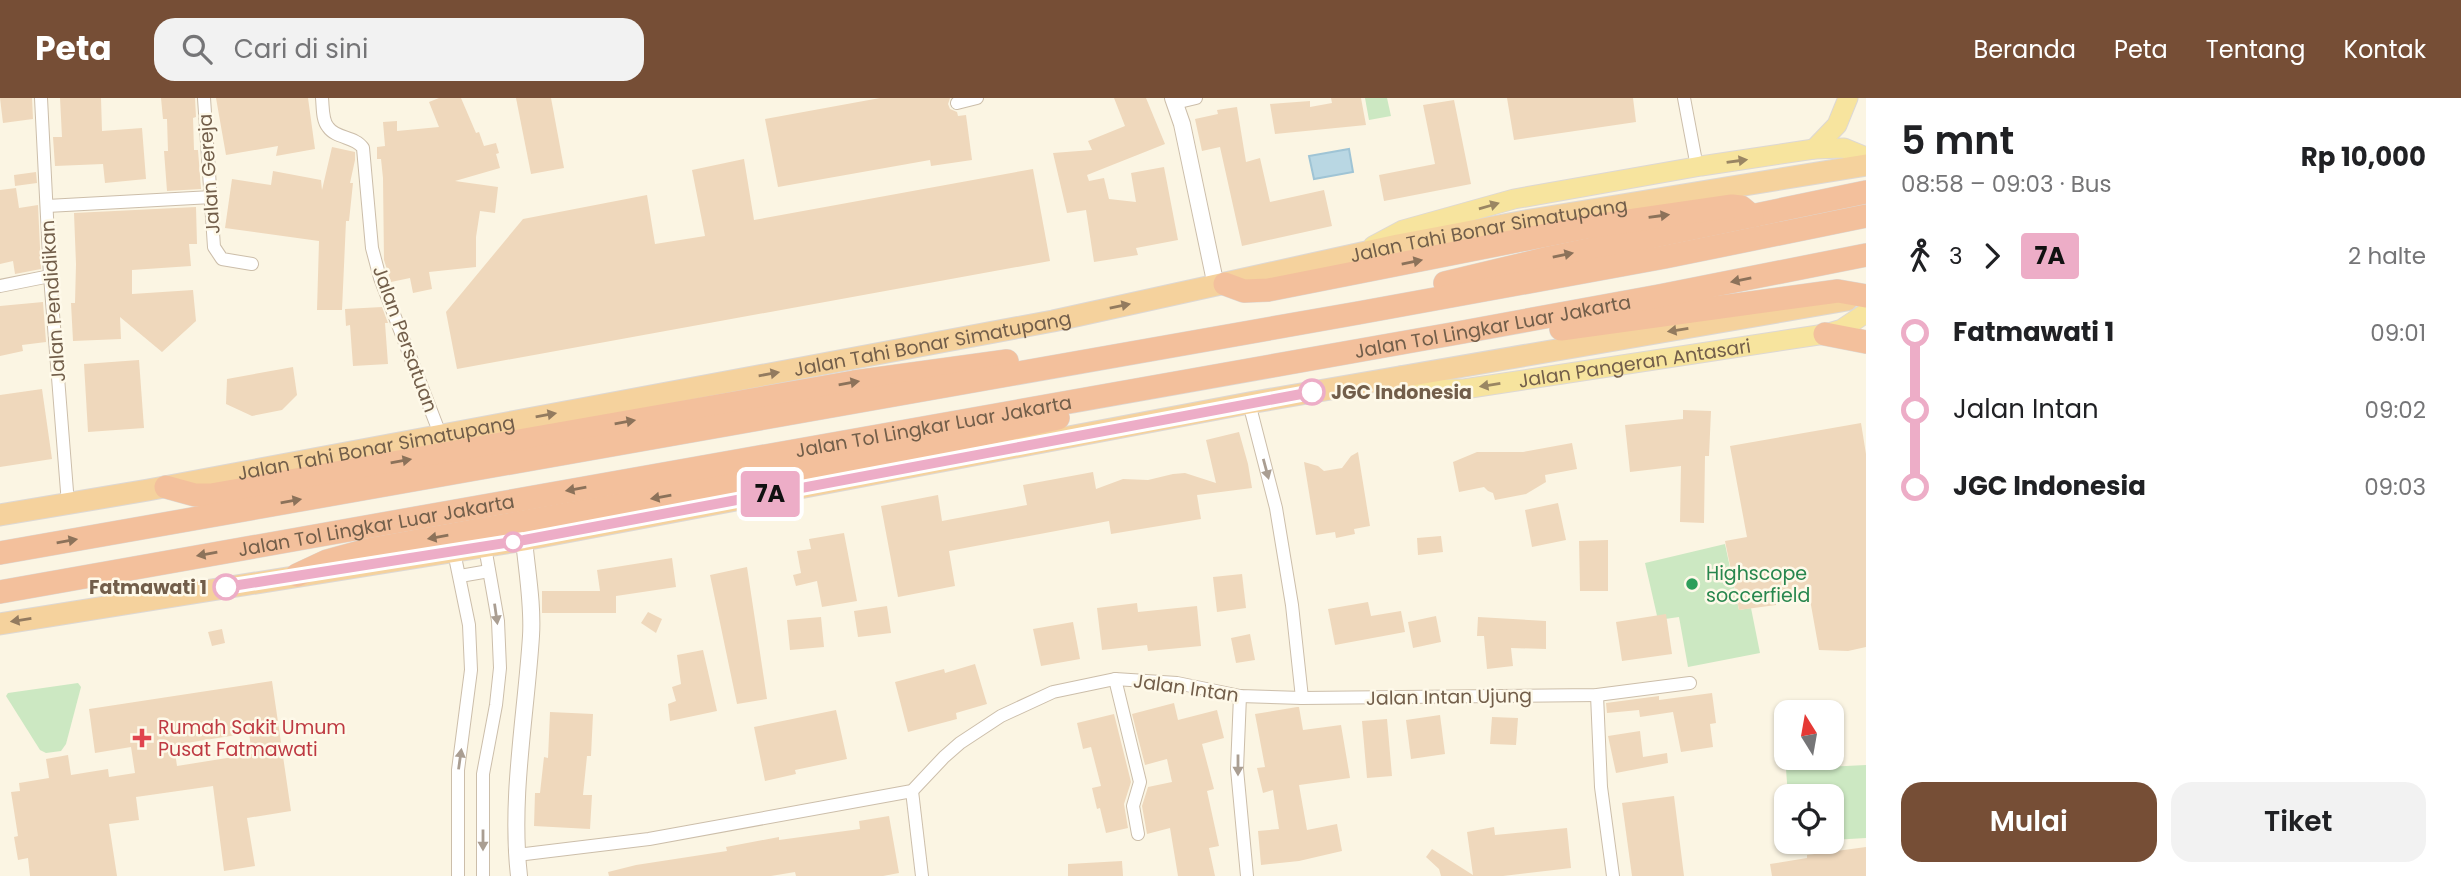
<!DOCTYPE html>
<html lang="id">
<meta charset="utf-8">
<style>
:root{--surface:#fff;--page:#f2f2f2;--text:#202124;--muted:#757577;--accent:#764e36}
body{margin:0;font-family:Poppins,sans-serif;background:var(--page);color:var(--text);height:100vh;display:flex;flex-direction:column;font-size:26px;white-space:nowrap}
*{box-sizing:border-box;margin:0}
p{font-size:23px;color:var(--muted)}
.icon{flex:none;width:38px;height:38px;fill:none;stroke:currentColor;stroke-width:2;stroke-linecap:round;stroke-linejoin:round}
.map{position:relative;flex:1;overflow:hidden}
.panel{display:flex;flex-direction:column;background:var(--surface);width:595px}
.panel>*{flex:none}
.badge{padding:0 14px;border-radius:5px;font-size:24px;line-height:46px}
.needle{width:46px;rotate:349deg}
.fabs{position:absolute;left:1774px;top:602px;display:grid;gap:14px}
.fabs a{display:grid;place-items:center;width:70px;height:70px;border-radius:14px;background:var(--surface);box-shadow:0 2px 5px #0004;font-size:35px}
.map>.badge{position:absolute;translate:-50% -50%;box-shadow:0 0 0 4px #fff}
.legs{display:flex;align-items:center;gap:10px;height:77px;padding:0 35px;font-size:23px}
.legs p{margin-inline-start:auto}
.summary{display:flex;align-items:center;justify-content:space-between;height:119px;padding:0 35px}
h1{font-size:38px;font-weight:600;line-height:52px}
.action{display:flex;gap:14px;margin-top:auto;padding:14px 35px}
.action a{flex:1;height:80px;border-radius:21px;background:var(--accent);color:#fff;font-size:28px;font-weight:600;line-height:80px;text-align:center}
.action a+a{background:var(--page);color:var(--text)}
ul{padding:0 35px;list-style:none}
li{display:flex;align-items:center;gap:24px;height:77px;font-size:26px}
li i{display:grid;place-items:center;width:10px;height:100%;margin:0 9px;background:currentColor}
li i::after{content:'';width:18px;height:18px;margin:-9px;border:5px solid;border-radius:50%;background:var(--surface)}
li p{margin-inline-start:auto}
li:first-child i{background:linear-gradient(#0000 50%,currentColor 0)}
li:last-child i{background:linear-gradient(currentColor 50%,#0000 0)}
header{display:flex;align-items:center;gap:42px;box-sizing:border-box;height:98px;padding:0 35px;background:var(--accent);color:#fff}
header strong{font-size:33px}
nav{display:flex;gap:38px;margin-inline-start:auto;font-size:24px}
.search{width:490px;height:63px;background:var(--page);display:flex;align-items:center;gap:18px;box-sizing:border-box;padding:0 24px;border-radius:21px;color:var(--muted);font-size:26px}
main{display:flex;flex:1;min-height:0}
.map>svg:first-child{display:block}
.green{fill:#cce8c2}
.water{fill:#b9d7e3;stroke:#9fc4d5;stroke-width:2}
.building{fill:#efd8bc;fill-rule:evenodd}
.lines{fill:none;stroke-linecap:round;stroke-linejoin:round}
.minor-casing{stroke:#ccbeaa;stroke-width:14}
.tertiary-casing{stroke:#ccbeaa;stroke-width:18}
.primary-casing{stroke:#ddd8d4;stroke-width:21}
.trunk-casing{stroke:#ddd8d4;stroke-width:23}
.motorway-casing{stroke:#ddd8d4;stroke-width:24}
.minor{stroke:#fff;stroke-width:12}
.tertiary{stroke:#fff;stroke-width:16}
.primary{stroke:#f7e49e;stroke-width:19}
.trunk{stroke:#f5d29d;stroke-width:21}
.motorway{stroke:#f3c09c;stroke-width:23}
.oneway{fill:#9a8663}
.oneway2{fill:#8c725a}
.oneway3{fill:#937b5f}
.oneway4{fill:#aa9e92}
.line-1-casing{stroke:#fff;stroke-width:16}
.line-1{stroke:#edadc7;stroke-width:10}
.stop-1-dot{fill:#fff;stroke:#edadc7;stroke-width:3.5}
.leisure-dot{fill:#2e9e5b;stroke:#fef9e9;stroke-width:2.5}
.health-dot{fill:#e0444e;stroke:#fef9e9;stroke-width:2.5}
.labels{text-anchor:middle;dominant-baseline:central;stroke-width:5;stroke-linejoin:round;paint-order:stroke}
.street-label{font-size:19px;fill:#725e4a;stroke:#fef9e9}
.stop-label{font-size:19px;font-weight:bold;fill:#725e4a;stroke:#fef9e9;text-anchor:start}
.leisure-label{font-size:19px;fill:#27864d;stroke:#fef9e9;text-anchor:start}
.health-label{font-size:19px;fill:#be3a42;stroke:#fef9e9;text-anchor:start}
</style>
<header>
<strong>Peta</strong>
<div class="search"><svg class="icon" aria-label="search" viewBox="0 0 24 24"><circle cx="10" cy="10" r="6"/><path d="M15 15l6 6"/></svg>Cari di sini</div>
<nav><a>Beranda</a><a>Peta</a><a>Tentang</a><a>Kontak</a></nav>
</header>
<main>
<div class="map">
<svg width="1866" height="778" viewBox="0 0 1866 778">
<rect width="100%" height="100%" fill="#fbf5e3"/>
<g class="green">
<polygon points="1365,0 1387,0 1391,18 1369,22"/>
<polygon points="1725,446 1739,512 1751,510 1760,555 1688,569 1679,519 1658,522 1645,465"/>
<polygon points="78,585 81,589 66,646 61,653 46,655 40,652 6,598 8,595"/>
<polygon points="1866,667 1866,740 1832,742 1832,698 1788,698 1786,671"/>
</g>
<polygon class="water" points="1349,51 1353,74 1314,81 1309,58"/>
<g class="building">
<polygon points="0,0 32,0 33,21 3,25"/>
<polygon points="60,0 101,0 102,33 142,30 146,81 105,85 103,66 55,68 53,39 62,39"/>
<polygon points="161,0 195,0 196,19 193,20 194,52 198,52 201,91 167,93 164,53 168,53 167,21 163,21"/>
<polygon points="216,0 308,0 315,51 276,58 278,48 226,57"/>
<polygon points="439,0 461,0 476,35 479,34 484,48 496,45 499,55 496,56 500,70 455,83 498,89 495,115 480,113 476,139 476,169 429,174 432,191 413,195 410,180 391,184 384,162 383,80 381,61 377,61 377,49 385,48 383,24 397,23 397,33 439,29 429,4"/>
<polygon points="516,0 551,0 564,70 531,76"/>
<polygon points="880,0 950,0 948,6 950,11 957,14 958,18 966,17 972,62 931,68 930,62 778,89 765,21"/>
<polygon points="1114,0 1146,0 1165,46 1087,77 1089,83 1104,80 1109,101 1136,104 1131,75 1164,69 1178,142 1136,150 1138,157 1094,164 1086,112 1067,115 1053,55 1092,52 1088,43 1125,28"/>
<polygon points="1331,0 1361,0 1366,27 1275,36 1270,6 1310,3 1310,9 1332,5"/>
<polygon points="1507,0 1633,0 1636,24 1514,42"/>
<polygon points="1454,2 1471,86 1384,103 1379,77 1435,66 1423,7"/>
<polygon points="1237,9 1246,64 1260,60 1270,104 1324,92 1332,128 1242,148 1220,49 1202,53 1195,21 1218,16 1217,12"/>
<polygon points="332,49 355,54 355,62 350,85 353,85 349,123 346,123 342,212 317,212 319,143 225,130 232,81 271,87 273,73 321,82 322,92"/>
<polygon points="744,61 754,122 1033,71 1050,163 457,271 446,214 523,121 647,97 655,146 705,138 692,72"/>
<polygon points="36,74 37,85 15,88 14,77"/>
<polygon points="16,90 19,110 38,107 41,171 15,176 13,163 0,166 0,92"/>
<polygon points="196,109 197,146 189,146 191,168 132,172 132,196 193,192 196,223 162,254 120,219 121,241 73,243 71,205 75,205 76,166 74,115"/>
<polygon points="43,204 46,244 22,247 23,253 0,258 0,208"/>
<polygon points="382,209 388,225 385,225 388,266 353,268 350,227 346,228 345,211"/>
<polygon points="139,262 144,330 88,334 84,266"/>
<polygon points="293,269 297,297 282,312 252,318 226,306 227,281"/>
<polygon points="42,291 52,361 0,369 0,297"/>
<polygon points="1683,312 1711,313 1709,358 1705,358 1704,425 1680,424 1681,368 1630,374 1625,327 1683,321"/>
<polygon points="1861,325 1866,356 1866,549 1848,553 1819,552 1809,496 1776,502 1776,507 1739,512 1725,443 1747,439 1730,348"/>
<polygon points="1239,334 1248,366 1252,390 1197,397 1201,421 1111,436 1109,423 949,453 955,488 898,499 881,408 938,397 942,423 1027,407 1023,387 1093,374 1096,391 1123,381 1148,382 1173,376 1185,375 1216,385 1206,342"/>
<polygon points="1572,345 1577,371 1545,377 1546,384 1526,396 1495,402 1493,395 1488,393 1484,389 1459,394 1453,364 1477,354 1523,354"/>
<polygon points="1358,354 1370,428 1354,431 1355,436 1336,440 1335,434 1316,437 1304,364 1318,368 1324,373 1342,370 1351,358"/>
<polygon points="1558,405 1566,442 1532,449 1525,412"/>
<polygon points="844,435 857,503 822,509 817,483 796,488 793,477 801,475 797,453 811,451 809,441"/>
<polygon points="1441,438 1443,454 1418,457 1417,440"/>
<polygon points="1608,442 1608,493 1580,493 1579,443"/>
<polygon points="672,460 676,489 616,498 616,515 542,515 542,493 600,493 597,472"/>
<polygon points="747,469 767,601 737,606 710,477"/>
<polygon points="1242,476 1246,510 1217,514 1213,479"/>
<polygon points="1368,504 1371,518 1401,513 1405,534 1335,547 1328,511"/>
<polygon points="1137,505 1138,514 1197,508 1201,548 1148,553 1147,547 1102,552 1097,510"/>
<polygon points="887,508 891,535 858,539 854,513"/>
<polygon points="648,514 662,521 656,535 641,525"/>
<polygon points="1666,516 1672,556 1622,563 1616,524"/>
<polygon points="1436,518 1441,544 1413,550 1408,524"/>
<polygon points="821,519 824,549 790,552 787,522"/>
<polygon points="1478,519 1546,523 1546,551 1511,550 1513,568 1487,571 1484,538 1477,538"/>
<polygon points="1073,524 1080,561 1041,568 1033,531"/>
<polygon points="222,531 225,545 212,548 208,534"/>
<polygon points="1250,536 1255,562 1236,565 1231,540"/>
<polygon points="703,552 717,613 670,623 668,606 676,603 672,589 681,586 677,557"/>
<polygon points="975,566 987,606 956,615 957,621 908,634 895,584 944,571 945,575"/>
<path d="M272 583 291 713 247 720 255 768 224 773 213 688 136 699 139 722 109 726 117 778H30L28 760 18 762 14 739 18 738 11 694 20 693 19 685 49 680 46 661 68 657 71 677 108 671 109 679 135 675 131 649 95 655 89 611ZM249 635 252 656 177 668 174 647Z"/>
<polygon points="1712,595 1716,625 1710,626 1713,649 1681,654 1673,614 1640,619 1639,612 1607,615 1606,605 1659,598 1659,602"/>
<polygon points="1174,605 1178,622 1217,612 1224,640 1202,646 1214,691 1207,693 1219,748 1209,750 1215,778 1178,778 1170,730 1147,736 1142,708 1148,689 1172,684 1167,661 1145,667 1132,616"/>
<polygon points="1297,609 1299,609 1303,632 1341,627 1350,680 1299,687 1307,732 1337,726 1342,753 1299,763 1261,767 1258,733 1279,731 1273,692 1263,695 1257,670 1265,669 1255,616"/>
<polygon points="836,612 847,661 795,672 796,676 765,683 754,629"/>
<polygon points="550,614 593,616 591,658 587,658 583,697 592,697 590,731 534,728 535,695 540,695 544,659 548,660"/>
<polygon points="1114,616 1131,684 1124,706 1128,730 1106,735 1100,710 1097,711 1092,690 1101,688 1091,649 1083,651 1077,625"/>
<polygon points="1440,617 1445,656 1411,661 1406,622"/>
<polygon points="1492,619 1518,620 1516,647 1490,646"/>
<polygon points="1387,621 1392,678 1367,680 1362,623"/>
<polygon points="1640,633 1643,659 1667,655 1668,665 1616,675 1608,638"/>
<polygon points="1674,698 1684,778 1632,778 1622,705"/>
<polygon points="889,718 899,775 883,778 796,778 795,774 771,778 609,778 608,774 636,767 727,753 726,749 779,739 779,742 860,731 859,723"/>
<polygon points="1494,729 1495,737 1567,730 1571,770 1503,778 1441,778 1439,771 1426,759 1432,751 1473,777 1467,734"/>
<polygon points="1866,749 1866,778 1772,778 1770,766 1807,760 1807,757"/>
<polygon points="1122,763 1123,778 1068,778 1068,766"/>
</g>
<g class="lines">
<defs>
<g id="minor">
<polyline points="41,0 50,178 68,406"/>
<polyline points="204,0 214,149 222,161 252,166"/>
<path d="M322 0C323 9 322 22 328 29 336 41 355 38 363 50L372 150 380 180 440 336"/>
<polyline points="1684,0 1697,69"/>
<polyline points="957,5 977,0"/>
<polyline points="1175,5 1196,0"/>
<polyline points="47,108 212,99"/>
<polyline points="0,188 50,178"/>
<polyline points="1249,305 1276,410 1292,507 1302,600"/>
<polyline points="454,454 469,527 471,572 458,672 458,778"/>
<polyline points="460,478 489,473"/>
<polyline points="1115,581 1140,684 1133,708 1138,736"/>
<polyline points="1597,597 1601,689 1613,778"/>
<polyline points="1240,598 1237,671 1247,778"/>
<polyline points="912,693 922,778"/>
<polyline points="517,757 649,741 912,693 944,659 960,645 1001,618 1053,594 1115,581 1177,585 1240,598 1302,600 1597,597 1690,585"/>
<polyline points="483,778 483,676 496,607 500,570 498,523 485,449"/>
</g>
<g id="tertiary">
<polyline points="1173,0 1182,26 1216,188"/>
<path d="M519 778C510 699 526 617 531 538 533 507 527 474 524 442"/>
</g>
<g id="primary">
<polyline points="1814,51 1837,27 1848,0"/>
<polyline points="1373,148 1403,132 1514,101 1701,68 1814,51 1844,50 1866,59"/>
<path id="s1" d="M1401 278 1433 291H1464L1825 236 1842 231 1866 215"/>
</g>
<g id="trunk">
<path id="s2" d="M0 417 148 392 1053 223 1398 147 1525 123 1866 67"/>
<polyline points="0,526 524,442 1249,305 1847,202"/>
</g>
<g id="motorway">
<polyline points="1445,185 1549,160 1866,94"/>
<polyline points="1225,186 1244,193 1268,192 1587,129 1732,108 1741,109 1752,118"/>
<polyline points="1561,231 1838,193 1866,198"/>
<polyline points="1825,236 1866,244"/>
<polyline points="166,389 195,397 211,397 854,284 1007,263"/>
<polyline points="0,455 1358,215 1665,159 1866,118"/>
<polyline points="297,477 327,463 367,452 841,367 1058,320"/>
<path id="s3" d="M0 494 1463 234 1659 198 1866 157"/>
</g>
</defs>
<use href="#minor" class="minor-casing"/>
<use href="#tertiary" class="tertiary-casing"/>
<use href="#primary" class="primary-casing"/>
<use href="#trunk" class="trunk-casing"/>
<use href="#motorway" class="motorway-casing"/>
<use href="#minor" class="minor"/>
<use href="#tertiary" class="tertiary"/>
<use href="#primary" class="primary"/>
<use href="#trunk" class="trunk"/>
<use href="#motorway" class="motorway"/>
</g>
<defs><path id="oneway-solid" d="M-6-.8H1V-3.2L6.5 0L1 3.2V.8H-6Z" transform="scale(1.75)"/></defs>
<g class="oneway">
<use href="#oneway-solid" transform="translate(1737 63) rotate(-8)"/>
<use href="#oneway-solid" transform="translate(1489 108) rotate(-16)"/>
<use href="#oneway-solid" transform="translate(1490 287) rotate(171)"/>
</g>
<g class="oneway2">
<use href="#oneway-solid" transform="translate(1659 118) rotate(-8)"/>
<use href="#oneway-solid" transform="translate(1563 157) rotate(-12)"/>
<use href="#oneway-solid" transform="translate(1412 164) rotate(-11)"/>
<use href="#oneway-solid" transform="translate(1741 182) rotate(169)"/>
<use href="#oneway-solid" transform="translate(849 285) rotate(-10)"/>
<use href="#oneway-solid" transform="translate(625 324) rotate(-10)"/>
<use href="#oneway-solid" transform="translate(401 363) rotate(-10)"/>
<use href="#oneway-solid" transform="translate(576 391) rotate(170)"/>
<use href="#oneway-solid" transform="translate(661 399) rotate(170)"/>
<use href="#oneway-solid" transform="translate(291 403) rotate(-10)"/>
<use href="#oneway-solid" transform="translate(438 439) rotate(170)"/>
<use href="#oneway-solid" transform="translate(67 443) rotate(-10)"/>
<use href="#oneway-solid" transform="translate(207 456) rotate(170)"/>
</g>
<g class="oneway3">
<use href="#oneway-solid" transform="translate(1120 208) rotate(-12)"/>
<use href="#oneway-solid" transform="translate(1678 232) rotate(171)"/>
<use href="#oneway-solid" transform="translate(769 276) rotate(-10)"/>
<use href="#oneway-solid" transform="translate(546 317) rotate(-10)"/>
<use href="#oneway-solid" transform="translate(21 522) rotate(171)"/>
</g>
<g class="oneway4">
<use href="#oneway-solid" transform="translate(1266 371) rotate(75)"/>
<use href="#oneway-solid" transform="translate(496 516) rotate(82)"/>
<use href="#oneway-solid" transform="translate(460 661) rotate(-82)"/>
<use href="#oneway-solid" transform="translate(1238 667) rotate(90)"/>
<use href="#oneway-solid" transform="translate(483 742) rotate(90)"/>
</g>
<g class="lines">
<defs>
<polyline id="line-1" points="226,489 524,442 1312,294"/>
</defs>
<use href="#line-1" class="line-1-casing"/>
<use href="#line-1" class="line-1"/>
</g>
<g class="stop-1-dot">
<circle cx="1312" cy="294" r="12"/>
<circle cx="513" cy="444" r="9"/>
<circle cx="226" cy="489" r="12"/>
</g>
<circle class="leisure-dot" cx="1692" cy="486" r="7"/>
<path class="health-dot" d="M138.5 629.5h7v7h7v7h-7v7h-7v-7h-7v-7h7z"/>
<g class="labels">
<g class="street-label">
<text transform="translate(209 76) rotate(-94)">Jalan Gereja</text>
<text stroke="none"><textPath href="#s2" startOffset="1516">Jalan Tahi Bonar Simatupang</textPath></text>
<text transform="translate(53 203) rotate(-94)">Jalan Pendidikan</text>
<text stroke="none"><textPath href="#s3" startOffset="1516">Jalan Tol Lingkar Luar Jakarta</textPath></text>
<text transform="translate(405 241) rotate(70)">Jalan Persatuan</text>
<text stroke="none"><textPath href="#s2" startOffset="948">Jalan Tahi Bonar Simatupang</textPath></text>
<text stroke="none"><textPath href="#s1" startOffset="238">Jalan Pangeran Antasari</textPath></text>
<text stroke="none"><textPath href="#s3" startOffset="948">Jalan Tol Lingkar Luar Jakarta</textPath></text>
<text stroke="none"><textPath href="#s2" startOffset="382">Jalan Tahi Bonar Simatupang</textPath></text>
<text stroke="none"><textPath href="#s3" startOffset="382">Jalan Tol Lingkar Luar Jakarta</textPath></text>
<text transform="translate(1186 590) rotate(8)">Jalan Intan</text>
<text transform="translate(1449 599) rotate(-1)">Jalan Intan Ujung</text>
</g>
<g class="stop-label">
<text x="1331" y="294">JGC Indonesia</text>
<text x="207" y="489" text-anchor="end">Fatmawati 1</text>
</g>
<g class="leisure-label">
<text x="1706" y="475">Highscope<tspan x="1706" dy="22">soccerfield</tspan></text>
</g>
<g class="health-label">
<text x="158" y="629">Rumah Sakit Umum<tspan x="158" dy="22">Pusat Fatmawati</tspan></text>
</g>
</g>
</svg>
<div class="fabs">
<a><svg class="needle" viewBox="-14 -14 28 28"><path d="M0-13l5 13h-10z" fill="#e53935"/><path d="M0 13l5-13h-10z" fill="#757577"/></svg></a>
<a><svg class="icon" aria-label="locate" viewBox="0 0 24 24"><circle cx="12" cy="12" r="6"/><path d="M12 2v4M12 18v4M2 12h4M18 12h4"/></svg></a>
</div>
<b class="badge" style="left:770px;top:396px;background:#edadc7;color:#111">7A</b>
</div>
<section class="panel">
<div class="summary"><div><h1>5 mnt</h1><p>08:58 – 09:03 · Bus</p></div><b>Rp 10,000</b></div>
<div class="legs"><svg class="icon" aria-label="walk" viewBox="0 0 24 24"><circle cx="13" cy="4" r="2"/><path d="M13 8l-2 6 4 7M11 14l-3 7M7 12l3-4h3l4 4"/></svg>3<svg class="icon" aria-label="forward" viewBox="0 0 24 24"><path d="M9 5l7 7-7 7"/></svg><b class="badge" style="background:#edadc7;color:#111">7A</b><p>2 halte</p></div>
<ul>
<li><i style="color:#edadc7"></i><b>Fatmawati 1</b><p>09:01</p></li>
<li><i style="color:#edadc7"></i><span>Jalan Intan</span><p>09:02</p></li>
<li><i style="color:#edadc7"></i><b>JGC Indonesia</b><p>09:03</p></li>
</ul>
<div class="action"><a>Mulai</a><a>Tiket</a></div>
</section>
</main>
